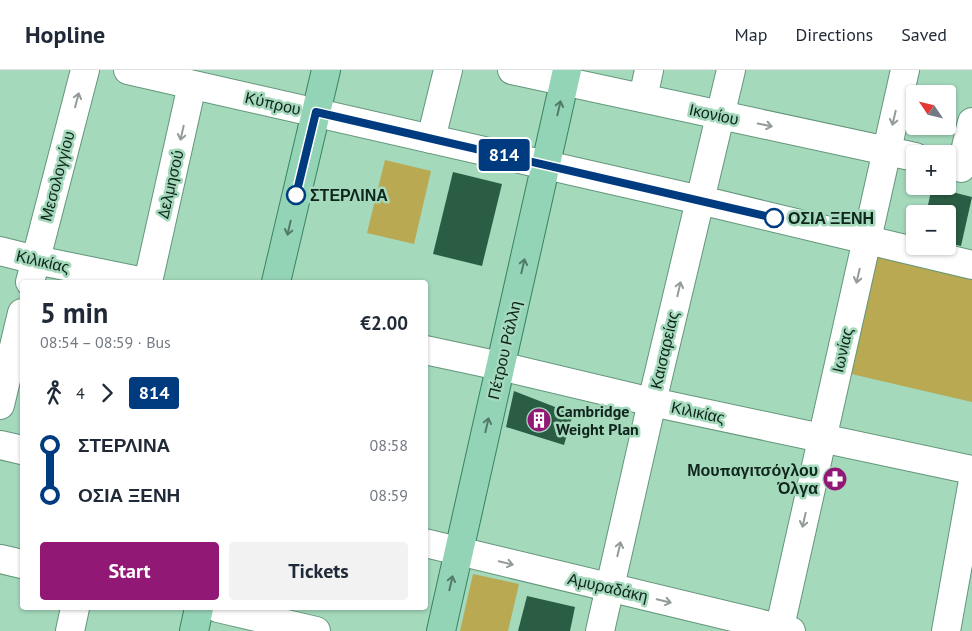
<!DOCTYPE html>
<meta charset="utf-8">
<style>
:root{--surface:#fff;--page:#f2f2f3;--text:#1f2937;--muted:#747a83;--line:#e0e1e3;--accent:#921875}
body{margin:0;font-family:"PT Sans",sans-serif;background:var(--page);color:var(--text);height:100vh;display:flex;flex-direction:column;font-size:19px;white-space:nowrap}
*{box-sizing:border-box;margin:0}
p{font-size:16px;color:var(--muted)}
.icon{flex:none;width:28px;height:28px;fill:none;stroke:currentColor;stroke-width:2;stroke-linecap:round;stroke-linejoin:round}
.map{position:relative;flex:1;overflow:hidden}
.panel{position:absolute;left:20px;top:210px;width:408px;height:330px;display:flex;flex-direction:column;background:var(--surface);border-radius:5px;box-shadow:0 1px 4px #0004}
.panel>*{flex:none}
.badge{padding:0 10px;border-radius:4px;font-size:18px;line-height:32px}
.needle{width:32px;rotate:305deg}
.controls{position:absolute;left:906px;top:15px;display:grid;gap:10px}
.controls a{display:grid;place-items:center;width:50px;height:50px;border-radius:5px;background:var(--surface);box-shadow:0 1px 4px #0004;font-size:25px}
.map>.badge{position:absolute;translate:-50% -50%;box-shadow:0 0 0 2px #fff}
.legs{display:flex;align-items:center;gap:8px;height:55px;padding:0 20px;font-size:16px}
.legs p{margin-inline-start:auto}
.head{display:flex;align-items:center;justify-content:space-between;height:85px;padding:0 20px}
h1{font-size:28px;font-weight:600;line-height:38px}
.cta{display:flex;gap:10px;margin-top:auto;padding:10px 20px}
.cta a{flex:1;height:58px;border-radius:5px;background:var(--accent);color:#fff;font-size:20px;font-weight:600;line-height:58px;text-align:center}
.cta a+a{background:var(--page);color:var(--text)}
ul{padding:0 20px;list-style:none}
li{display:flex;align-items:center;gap:18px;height:50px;font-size:19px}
li i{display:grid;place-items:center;width:8px;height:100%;margin:0 6px;background:currentColor}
li i::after{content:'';width:12px;height:12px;margin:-6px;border:4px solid;border-radius:50%;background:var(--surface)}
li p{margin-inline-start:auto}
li:first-child i{background:linear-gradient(#0000 50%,currentColor 0)}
li:last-child i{background:linear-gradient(currentColor 50%,#0000 0)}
header{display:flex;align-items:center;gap:30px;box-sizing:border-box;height:70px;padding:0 25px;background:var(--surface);border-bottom:1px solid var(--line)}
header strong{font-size:24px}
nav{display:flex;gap:28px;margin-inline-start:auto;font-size:18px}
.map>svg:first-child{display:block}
.green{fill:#b8a952}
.building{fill:#2b5d44}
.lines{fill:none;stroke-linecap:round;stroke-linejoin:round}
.minor-casing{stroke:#63967a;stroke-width:30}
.major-casing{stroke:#378460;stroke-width:30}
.minor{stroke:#fff;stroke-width:28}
.major{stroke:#94d4b6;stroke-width:28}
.oneway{stroke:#939c98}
.oneway2{stroke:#527c68}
.line-1-casing{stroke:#fff;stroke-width:11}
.line-1{stroke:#003b80;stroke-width:8}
.stop-1-dot{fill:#fff;stroke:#003b80;stroke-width:2.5}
.labels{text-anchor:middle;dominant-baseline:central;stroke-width:5;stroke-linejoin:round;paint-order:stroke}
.street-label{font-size:16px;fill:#0f241a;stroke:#a4d9bc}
.stop-label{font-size:16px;font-weight:bold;fill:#0f241a;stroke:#a4d9bc;text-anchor:start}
.poi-label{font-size:16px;font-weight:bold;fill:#0f241a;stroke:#a4d9bc;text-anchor:start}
</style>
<header>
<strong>Hopline</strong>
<nav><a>Map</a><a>Directions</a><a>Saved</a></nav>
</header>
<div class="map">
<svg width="972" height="561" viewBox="0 0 972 561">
<rect width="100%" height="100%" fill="#a4d9bc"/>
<g class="green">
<polygon points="385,90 431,101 414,174 367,163"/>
<polygon points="875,180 972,203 972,332 847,303"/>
<polygon points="473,504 519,514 508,561 460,561"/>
</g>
<g class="building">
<polygon points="453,102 502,114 482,196 433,184"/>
<polygon points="932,117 972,127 961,176 948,173 948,144 926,144"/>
<polygon points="514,321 573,344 564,375 506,357"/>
<polygon points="527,526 575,537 570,561 518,561"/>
</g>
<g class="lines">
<defs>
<g id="minor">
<polyline points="128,0 700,130 972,195"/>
<polyline points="512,0 915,87"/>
<polyline points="643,28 649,0"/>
<polyline points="431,69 448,0"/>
<polyline points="961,98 972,52"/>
<polyline points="0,181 36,190 144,212"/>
<polyline points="30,212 85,0"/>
<polyline points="148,212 192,15"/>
<polyline points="425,280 500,296 652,332 972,400"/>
<polyline points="0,335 22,243"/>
<polyline points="0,375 22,380"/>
<polyline points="425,473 791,561"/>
<polyline points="0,489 22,494"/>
<polyline points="218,538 316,561"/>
<polyline points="70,561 75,538"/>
<polyline points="600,561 652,332 731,0"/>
<polyline points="779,561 905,0"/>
<polyline points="946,561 972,416"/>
</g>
<g id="major">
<polyline points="276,212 326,0"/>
<polyline points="194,561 199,538"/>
<polyline points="441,561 567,0"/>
</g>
</defs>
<use href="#minor" class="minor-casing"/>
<use href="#major" class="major-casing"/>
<use href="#minor" class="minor"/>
<use href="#major" class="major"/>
</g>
<defs><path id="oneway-shaft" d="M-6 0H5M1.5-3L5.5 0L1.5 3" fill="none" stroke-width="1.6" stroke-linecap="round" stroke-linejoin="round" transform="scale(1.25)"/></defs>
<g class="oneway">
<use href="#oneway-shaft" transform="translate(77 30) rotate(-75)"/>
<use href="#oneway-shaft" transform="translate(894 48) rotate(103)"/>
<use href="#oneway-shaft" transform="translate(765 55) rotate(12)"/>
<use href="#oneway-shaft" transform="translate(182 63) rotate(103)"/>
<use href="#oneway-shaft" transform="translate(858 206) rotate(103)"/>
<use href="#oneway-shaft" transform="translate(679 219) rotate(-77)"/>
<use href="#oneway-shaft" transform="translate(804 450) rotate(103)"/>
<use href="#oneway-shaft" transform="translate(619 479) rotate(-77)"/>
<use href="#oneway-shaft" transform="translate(506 493) rotate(14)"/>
<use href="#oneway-shaft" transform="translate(664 531) rotate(13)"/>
</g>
<g class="oneway2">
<use href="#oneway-shaft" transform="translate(559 38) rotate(-77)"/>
<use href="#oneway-shaft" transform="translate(289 158) rotate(103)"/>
<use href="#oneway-shaft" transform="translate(523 196) rotate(-77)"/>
<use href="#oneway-shaft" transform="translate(487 355) rotate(-77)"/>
<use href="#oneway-shaft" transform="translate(451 513) rotate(-77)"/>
</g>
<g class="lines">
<defs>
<polyline id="line-1" points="296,125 316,42 774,148"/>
</defs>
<use href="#line-1" class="line-1-casing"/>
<use href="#line-1" class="line-1"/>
</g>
<defs>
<symbol id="building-disc" viewBox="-11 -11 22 22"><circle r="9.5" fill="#921875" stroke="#a4d9bc"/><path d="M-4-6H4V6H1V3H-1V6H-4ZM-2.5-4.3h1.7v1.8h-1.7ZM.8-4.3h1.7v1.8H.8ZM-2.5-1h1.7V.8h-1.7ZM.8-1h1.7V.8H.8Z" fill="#fff"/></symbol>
<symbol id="pharmacy-disc" viewBox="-11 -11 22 22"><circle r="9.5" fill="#921875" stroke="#a4d9bc"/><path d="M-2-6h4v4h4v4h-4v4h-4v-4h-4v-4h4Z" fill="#fff"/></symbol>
</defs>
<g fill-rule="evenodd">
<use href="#building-disc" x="525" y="336" width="28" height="28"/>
<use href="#pharmacy-disc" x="821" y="395" width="28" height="28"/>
</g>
<g class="stop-1-dot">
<circle cx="296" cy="125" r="9"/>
<circle cx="774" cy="148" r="9"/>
</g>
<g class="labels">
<g class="street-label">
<text transform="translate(273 33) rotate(13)">Κύπρου</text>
<text transform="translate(714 44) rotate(12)">Ικονίου</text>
<text transform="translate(57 106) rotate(-75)">Μεσολογγίου</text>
<text transform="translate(170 114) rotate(-77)">Δελμησού</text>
<text transform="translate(43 191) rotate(13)">Κιλικίας</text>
<text transform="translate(504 280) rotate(-77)">Πέτρου Ράλλη</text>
<text transform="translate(664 280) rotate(-77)">Καισαρείας</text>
<text transform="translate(842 280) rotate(-77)">Ιωνίας</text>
<text transform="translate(698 342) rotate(12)">Κιλικίας</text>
<text transform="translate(608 517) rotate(13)">Αμυραδάκη</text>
</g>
<g class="stop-label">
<text x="310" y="125">ΣΤΕΡΛΙΝΑ</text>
<text x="788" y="148">ΟΣΙΑ ΞΕΝΗ</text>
</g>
<g class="poi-label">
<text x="556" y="341">Cambridge<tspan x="556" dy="18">Weight Plan</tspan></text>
<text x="818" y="400" text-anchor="end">Μουπαγιτσόγλου<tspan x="818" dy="18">Όλγα</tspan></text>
</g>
</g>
</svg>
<div class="controls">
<a><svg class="needle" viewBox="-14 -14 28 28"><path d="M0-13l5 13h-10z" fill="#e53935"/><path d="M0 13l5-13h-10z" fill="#747a83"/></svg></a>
<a>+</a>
<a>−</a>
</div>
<b class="badge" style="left:504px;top:85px;background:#003b80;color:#fff">814</b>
<section class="panel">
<div class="head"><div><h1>5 min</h1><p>08:54 – 08:59 · Bus</p></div><b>€2.00</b></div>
<div class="legs"><svg class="icon" aria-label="walk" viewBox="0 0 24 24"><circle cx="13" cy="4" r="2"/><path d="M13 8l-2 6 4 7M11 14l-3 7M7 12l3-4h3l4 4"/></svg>4<svg class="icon" aria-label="forward" viewBox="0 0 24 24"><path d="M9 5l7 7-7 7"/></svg><b class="badge" style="background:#003b80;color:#fff">814</b></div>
<ul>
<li><i style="color:#003b80"></i><b>ΣΤΕΡΛΙΝΑ</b><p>08:58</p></li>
<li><i style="color:#003b80"></i><b>ΟΣΙΑ ΞΕΝΗ</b><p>08:59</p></li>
</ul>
<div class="cta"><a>Start</a><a>Tickets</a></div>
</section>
</div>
